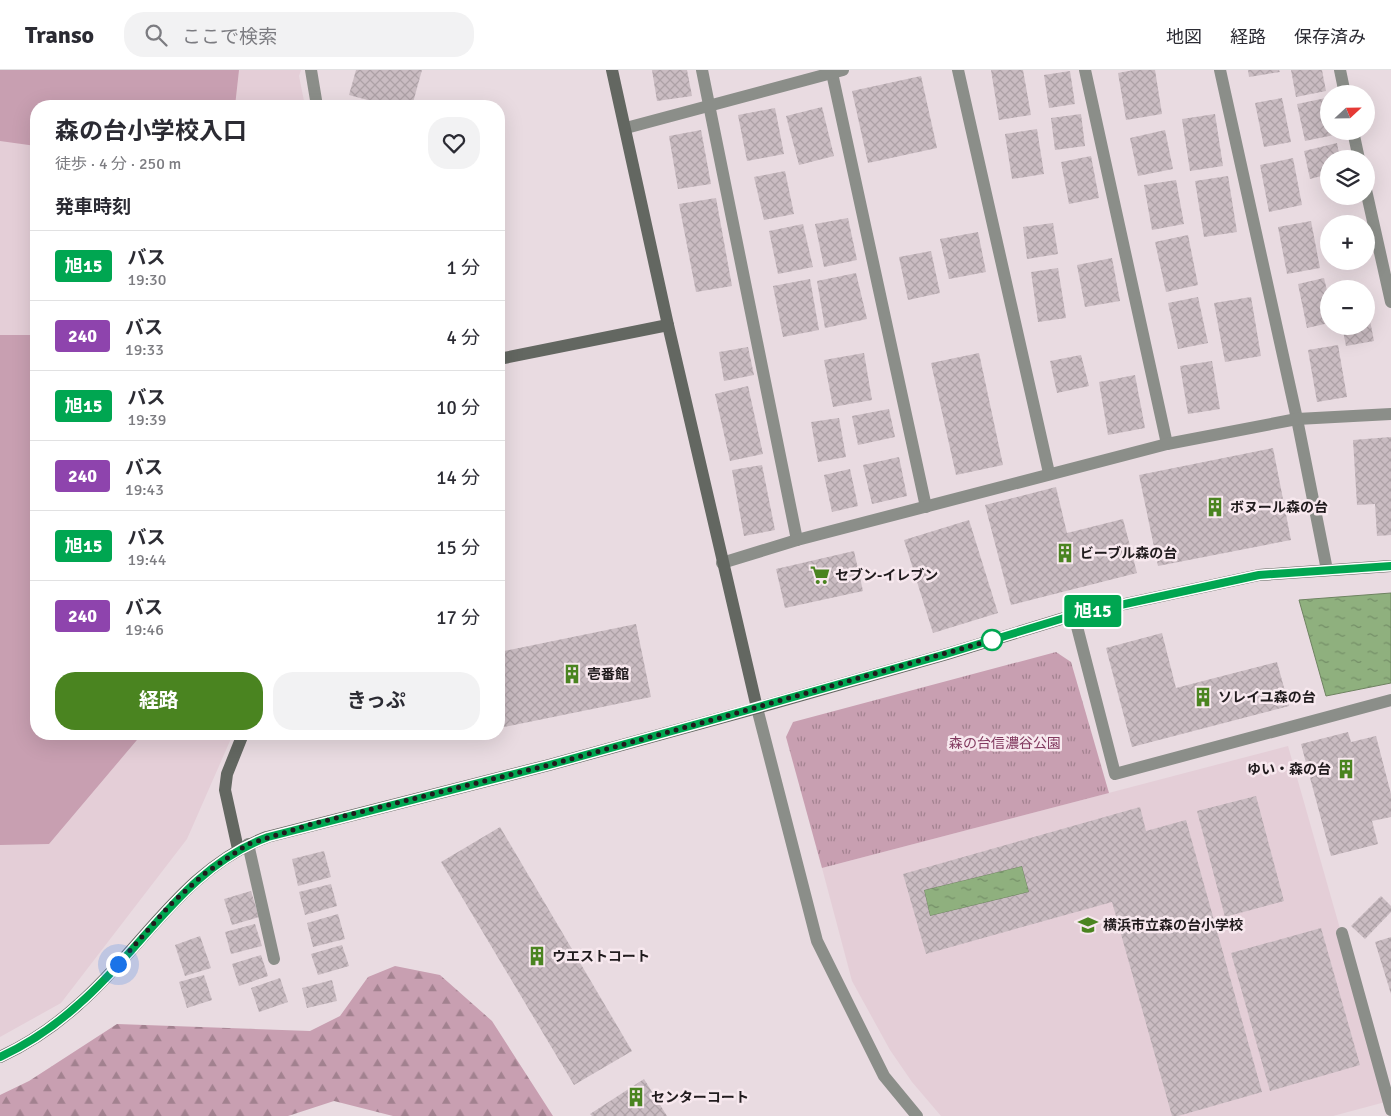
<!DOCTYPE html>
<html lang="ja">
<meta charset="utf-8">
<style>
:root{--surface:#fff;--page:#f2f2f3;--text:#2b2b33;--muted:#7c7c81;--line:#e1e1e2;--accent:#4a8420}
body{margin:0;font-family:Signika,"Noto Sans JP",sans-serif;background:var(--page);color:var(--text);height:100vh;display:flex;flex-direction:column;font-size:19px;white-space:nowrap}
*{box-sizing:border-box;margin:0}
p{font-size:16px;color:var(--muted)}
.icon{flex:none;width:28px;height:28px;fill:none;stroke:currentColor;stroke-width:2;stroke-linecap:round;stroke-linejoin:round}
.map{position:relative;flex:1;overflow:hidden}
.sheet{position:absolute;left:30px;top:30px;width:475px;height:640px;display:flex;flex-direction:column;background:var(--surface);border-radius:20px;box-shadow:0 5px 20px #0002}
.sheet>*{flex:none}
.badge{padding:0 10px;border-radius:4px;font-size:18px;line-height:32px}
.needle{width:32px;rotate:68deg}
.buttons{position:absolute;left:1320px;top:15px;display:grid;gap:10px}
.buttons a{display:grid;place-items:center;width:55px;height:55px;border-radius:50%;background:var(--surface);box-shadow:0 5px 20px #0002;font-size:25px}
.you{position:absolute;width:25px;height:25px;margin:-12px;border:4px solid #fff;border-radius:50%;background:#1a73e8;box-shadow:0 0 0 8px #1a73e833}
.map>.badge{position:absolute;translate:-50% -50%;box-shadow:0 0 0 2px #fff}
h2{padding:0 25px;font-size:19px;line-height:45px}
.round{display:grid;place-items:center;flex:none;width:52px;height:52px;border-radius:20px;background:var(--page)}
.headline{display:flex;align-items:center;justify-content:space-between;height:85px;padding:0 25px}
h1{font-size:24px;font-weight:700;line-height:38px}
.action{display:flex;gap:10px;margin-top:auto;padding:10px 25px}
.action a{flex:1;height:58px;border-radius:20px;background:var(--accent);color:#fff;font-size:20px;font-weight:700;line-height:58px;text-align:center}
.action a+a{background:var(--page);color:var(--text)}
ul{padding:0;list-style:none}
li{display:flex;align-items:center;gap:15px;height:70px;padding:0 25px;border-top:1px solid var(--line)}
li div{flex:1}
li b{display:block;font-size:19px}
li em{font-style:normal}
li .badge{min-width:55px;font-weight:700;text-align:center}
header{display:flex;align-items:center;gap:30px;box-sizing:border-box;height:70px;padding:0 25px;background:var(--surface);border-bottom:1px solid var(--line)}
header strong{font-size:24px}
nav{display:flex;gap:28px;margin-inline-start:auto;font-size:18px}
.search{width:350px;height:45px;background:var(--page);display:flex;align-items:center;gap:12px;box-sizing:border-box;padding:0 18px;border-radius:20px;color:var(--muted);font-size:19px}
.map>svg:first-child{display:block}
.built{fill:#e4ced7}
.forest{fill:url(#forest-firs)}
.park{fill:url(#park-tufts)}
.garden{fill:#c89fb1}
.water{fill:url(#water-ripples);stroke:#6e8361}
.building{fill:url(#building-cross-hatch);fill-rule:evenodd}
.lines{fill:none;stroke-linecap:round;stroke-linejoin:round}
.lane{stroke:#8b8e89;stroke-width:12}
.street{stroke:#8b8e89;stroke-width:12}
.secondary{stroke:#636761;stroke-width:12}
.line-casing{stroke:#fff;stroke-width:11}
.line{stroke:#00a651;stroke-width:8}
.walk{stroke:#201b1d;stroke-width:5;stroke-dasharray:0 9}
.stop-dot{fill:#fff;stroke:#00a651;stroke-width:2.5}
.labels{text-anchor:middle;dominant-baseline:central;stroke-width:5;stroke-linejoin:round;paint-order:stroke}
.poi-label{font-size:14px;font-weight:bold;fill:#201b1d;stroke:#f7e8ee;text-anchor:start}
.park-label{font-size:14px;fill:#833b60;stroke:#f7e8ee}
</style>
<header>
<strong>Transo</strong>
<div class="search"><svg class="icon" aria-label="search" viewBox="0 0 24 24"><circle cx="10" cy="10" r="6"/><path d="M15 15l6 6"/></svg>ここで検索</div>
<nav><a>地図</a><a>経路</a><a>保存済み</a></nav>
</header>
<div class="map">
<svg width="1391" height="1046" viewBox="0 0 1391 1046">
<defs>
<pattern id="forest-firs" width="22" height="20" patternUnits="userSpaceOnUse" patternTransform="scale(1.25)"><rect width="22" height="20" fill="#c89fb1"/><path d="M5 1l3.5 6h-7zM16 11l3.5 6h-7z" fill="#a2818f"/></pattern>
<pattern id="park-tufts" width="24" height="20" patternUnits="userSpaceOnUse" patternTransform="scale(1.25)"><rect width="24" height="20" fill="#c89fb1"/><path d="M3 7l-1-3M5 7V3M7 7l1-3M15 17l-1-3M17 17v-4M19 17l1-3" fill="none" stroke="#a2818f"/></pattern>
<pattern id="water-ripples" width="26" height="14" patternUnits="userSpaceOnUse" patternTransform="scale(1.25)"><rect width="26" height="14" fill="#8fb07e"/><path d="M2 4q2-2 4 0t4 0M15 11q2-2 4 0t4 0" fill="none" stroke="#748e67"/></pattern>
<pattern id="building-cross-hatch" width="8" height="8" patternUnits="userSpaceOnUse" patternTransform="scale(1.25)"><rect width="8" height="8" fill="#cabcc2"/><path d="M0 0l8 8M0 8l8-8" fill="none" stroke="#ada1a6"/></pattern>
</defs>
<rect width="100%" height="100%" fill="#e9dbe1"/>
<g class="built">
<polygon points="0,0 301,0 299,6 305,36 36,36 36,664 233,664 187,769 61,933 0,967"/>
<polygon points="1288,676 1389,1031 1333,1046 941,1046 912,1012 890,980 852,911 822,798"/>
</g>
<polygon class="forest" points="395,896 440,905 492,951 553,1046 393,1046 334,1031 288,1046 0,1046 0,1025 29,1011 117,954 310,961 340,946 368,907"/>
<polygon class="park" points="1056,582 1071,592 1109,723 822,798 786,667 793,652"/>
<g class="garden">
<polygon points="0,0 239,0 235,36 36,36 36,76 0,71"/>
<polygon points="0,265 36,265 36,664 142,664 49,774 0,775"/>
</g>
<g class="water">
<polygon points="1391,523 1391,613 1326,626 1299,530"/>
<polygon points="1022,796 1029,822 930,846 924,820"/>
</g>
<g class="building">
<polygon points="356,0 422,0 412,36 390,36 349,25"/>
<polygon points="652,0 687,0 692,26 657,31"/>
<polygon points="991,0 1023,0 1031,45 999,50"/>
<polygon points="1134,0 1155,0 1162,44 1126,50 1118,3"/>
<polygon points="1248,0 1279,0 1280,2 1249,7"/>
<polygon points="1291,0 1322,0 1326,21 1296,27"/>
<polygon points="1070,1 1075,34 1049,38 1044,5"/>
<polygon points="921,6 937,78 868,93 852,21"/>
<polygon points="1282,28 1291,72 1264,77 1255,33"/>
<polygon points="1326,28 1329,61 1333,61 1334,65 1305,71 1297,34"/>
<polygon points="822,37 834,86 799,95 786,46"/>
<polygon points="775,38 784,84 747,91 738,45"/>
<polygon points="1081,44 1085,76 1055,80 1051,48"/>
<polygon points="1215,44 1223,96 1190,101 1182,49"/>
<polygon points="1037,59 1044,104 1012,109 1005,64"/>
<polygon points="701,60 711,114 678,119 669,66"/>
<polygon points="1165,60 1173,99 1138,106 1130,68"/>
<polygon points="1337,73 1340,89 1329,89 1329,104 1310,109 1304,81"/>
<polygon points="1091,86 1099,128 1069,134 1061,92"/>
<polygon points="1293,88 1302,135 1269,142 1260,95"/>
<polygon points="785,101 794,144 764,150 754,107"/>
<polygon points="1228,106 1237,162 1204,167 1195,111"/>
<polygon points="1176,110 1184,154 1152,160 1144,115"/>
<polygon points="716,128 732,216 696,222 679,134"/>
<polygon points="848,148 857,190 824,197 815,154"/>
<polygon points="1311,151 1320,198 1287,204 1278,157"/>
<polygon points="1053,153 1058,184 1027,189 1023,157"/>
<polygon points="803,154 813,197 778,204 769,161"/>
<polygon points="978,162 986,202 949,209 940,169"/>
<polygon points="1188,165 1198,215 1166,222 1155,172"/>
<polygon points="931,181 940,223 908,230 899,187"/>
<polygon points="1112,188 1120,231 1085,237 1077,195"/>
<polygon points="1058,198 1066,248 1038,252 1031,202"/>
<polygon points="856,203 867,249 825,258 817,211"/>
<polygon points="1324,208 1329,229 1329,253 1307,258 1298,214"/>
<polygon points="810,209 819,260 783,267 773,216"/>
<polygon points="1198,227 1208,273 1178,279 1168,233"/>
<polygon points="1251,227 1261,286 1225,292 1214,233"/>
<polygon points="1366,230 1374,271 1346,276 1342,256 1366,256"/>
<polygon points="1338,275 1347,327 1317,332 1308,280"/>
<polygon points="748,277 754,305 724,311 719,282"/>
<polygon points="864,283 872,330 833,337 824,290"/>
<polygon points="979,283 1003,395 956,405 931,293"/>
<polygon points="1081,285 1089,316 1057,323 1050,291"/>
<polygon points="1212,291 1220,339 1188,344 1180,296"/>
<polygon points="1135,305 1145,358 1108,365 1099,312"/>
<polygon points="748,316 763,384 730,391 715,324"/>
<polygon points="889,339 895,367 858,375 852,346"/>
<polygon points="839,348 846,387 818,392 811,352"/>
<polygon points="1391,367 1391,465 1377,466 1375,434 1357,435 1353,370"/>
<polygon points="1273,378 1291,470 1158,496 1139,405"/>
<polygon points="899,387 907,426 872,434 863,395"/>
<polygon points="762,395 775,460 744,466 732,400"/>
<polygon points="850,399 858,436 832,442 824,405"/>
<polygon points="1056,417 1067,463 1123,449 1137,503 1011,535 985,435"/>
<polygon points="969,450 998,543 933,563 904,470"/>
<polygon points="854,481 863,521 785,538 776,499"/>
<polygon points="636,554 651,627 499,658 499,582"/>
<polygon points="1162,563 1176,618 1277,592 1289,636 1132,677 1106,578"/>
<polygon points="1348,662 1351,672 1376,666 1391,724 1391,747 1372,751 1378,774 1331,786 1301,674"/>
<polygon points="1256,726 1284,831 1225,847 1197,741"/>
<path d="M1140 737 1146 761 1186 750 1262 1022 1178 1046H1172L1112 832 926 884 903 804ZM1022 796 1029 822 930 846 924 820Z"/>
<polygon points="500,757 632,981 574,1015 441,792"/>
<polygon points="324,781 331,807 298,816 292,789"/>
<polygon points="331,814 337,836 305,845 299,822"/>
<polygon points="251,821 259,847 232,855 224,829"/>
<polygon points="1381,826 1391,836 1391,842 1365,869 1351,856"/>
<polygon points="338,844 345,869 313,877 307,853"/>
<polygon points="255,854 262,876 231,884 225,862"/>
<polygon points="1321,858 1360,995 1270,1021 1231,883"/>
<polygon points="200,866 211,898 185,906 175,875"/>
<polygon points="1391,867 1391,924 1375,872"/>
<polygon points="342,875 349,896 318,905 311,884"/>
<polygon points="261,885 268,906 239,916 232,894"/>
<polygon points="204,905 212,930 187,938 179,912"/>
<polygon points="280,908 288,932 259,942 251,918"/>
<polygon points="332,910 337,931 307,938 302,918"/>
<polygon points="644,1009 667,1046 592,1046 590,1044"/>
</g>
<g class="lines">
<g class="lane">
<polyline points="311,0 317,36"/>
<polyline points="248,774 274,889"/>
<polyline points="1342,863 1391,1040"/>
</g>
<g class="street">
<polyline points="702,0 797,470"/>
<polyline points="958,0 1049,403"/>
<polyline points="1085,0 1167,374"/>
<polyline points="1220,0 1297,349 1327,500"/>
<polyline points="1340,0 1345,24"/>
<polyline points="832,3 926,437"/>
<polyline points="626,58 843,0"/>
<polyline points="1353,61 1359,89"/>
<polyline points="1366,120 1391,232"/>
<polyline points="722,493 797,470 1167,374 1297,349 1391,344"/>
<polyline points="1074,545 1115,704 1391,630"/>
<polyline points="757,638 817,871 884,1006 917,1046"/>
</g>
<g class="secondary">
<polyline points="612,0 668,255 757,638"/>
<polyline points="499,289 668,255"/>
<polyline points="238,779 225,720 227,704 243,664"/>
<path d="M0 987C28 974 56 955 79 934 142 879 185 797 267 767L549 695 757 638 947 584 1074 545 1259 505 1391 496"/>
</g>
</g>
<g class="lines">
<defs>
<path id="line" d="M0 987C28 974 56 955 79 934 143 879 185 797 268 767L549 695 719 648 946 584 1074 545 1259 505 1391 496"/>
</defs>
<use href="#line" class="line-casing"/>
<use href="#line" class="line"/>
<polyline class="walk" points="118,894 170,835 204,804 248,774 312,754 549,695 719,648 992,570"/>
</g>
<defs>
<symbol id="building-bare" viewBox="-9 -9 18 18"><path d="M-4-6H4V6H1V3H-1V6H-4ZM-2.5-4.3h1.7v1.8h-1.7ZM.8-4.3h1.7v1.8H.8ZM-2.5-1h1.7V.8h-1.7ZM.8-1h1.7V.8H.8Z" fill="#4a8420" stroke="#f7e8ee" stroke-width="2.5" paint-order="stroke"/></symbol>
<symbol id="supermarket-bare" viewBox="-9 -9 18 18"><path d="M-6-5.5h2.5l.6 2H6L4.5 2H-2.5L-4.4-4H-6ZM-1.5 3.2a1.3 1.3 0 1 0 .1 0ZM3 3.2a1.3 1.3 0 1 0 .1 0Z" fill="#4a8420" stroke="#f7e8ee" stroke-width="2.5" paint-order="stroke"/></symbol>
<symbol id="school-bare" viewBox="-9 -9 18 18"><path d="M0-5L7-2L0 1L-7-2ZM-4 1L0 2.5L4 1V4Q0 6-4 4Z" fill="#4a8420" stroke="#f7e8ee" stroke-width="2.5" paint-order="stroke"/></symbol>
</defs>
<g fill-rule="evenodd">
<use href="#building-bare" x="1201" y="423" width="28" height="28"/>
<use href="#building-bare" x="1051" y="469" width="28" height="28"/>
<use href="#supermarket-bare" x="806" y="491" width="28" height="28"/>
<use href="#building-bare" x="558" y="590" width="28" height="28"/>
<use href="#building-bare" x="1189" y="613" width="28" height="28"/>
<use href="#building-bare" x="1332" y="685" width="28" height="28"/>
<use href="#school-bare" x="1074" y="841" width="28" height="28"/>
<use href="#building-bare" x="523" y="872" width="28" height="28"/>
<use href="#building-bare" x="622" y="1013" width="28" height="28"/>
</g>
<circle class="stop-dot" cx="992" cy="570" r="10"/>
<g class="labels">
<g class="poi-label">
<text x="1230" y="437">ボヌール森の台</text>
<text x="1080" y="483">ビーブル森の台</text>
<text x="835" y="505">セブン-イレブン</text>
<text x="587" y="604">壱番館</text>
<text x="1218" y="627">ソレイユ森の台</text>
<text x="1331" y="699" text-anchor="end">ゆい・森の台</text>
<text x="1103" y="855">横浜市立森の台小学校</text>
<text x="552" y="886">ウエストコート</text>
<text x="651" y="1027">センターコート</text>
</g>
<g class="park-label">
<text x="1005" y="673">森の台信濃谷公園</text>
</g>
</g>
</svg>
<div class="buttons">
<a><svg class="needle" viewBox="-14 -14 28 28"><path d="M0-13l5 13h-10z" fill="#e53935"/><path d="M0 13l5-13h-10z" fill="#7c7c81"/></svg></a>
<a><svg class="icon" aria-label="layers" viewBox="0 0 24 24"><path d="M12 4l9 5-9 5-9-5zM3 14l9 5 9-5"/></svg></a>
<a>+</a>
<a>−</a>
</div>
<div class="you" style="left:118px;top:894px"></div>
<b class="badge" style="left:1093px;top:541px;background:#00a651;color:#fff">旭15</b>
<section class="sheet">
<div class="headline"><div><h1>森の台小学校入口</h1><p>徒歩 · 4 分 · 250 m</p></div><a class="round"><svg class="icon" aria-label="heart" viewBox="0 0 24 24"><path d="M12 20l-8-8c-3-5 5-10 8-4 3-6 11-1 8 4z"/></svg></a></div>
<h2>発車時刻</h2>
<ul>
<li><span class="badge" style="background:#00a651;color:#fff">旭15</span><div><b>バス</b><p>19:30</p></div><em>1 分</em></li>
<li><span class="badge" style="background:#8e44ad;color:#fff">240</span><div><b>バス</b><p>19:33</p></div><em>4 分</em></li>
<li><span class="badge" style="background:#00a651;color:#fff">旭15</span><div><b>バス</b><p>19:39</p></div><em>10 分</em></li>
<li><span class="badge" style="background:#8e44ad;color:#fff">240</span><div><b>バス</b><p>19:43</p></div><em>14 分</em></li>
<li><span class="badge" style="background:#00a651;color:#fff">旭15</span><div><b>バス</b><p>19:44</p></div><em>15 分</em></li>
<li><span class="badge" style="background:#8e44ad;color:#fff">240</span><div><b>バス</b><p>19:46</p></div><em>17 分</em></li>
</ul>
<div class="action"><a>経路</a><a>きっぷ</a></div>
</section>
</div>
